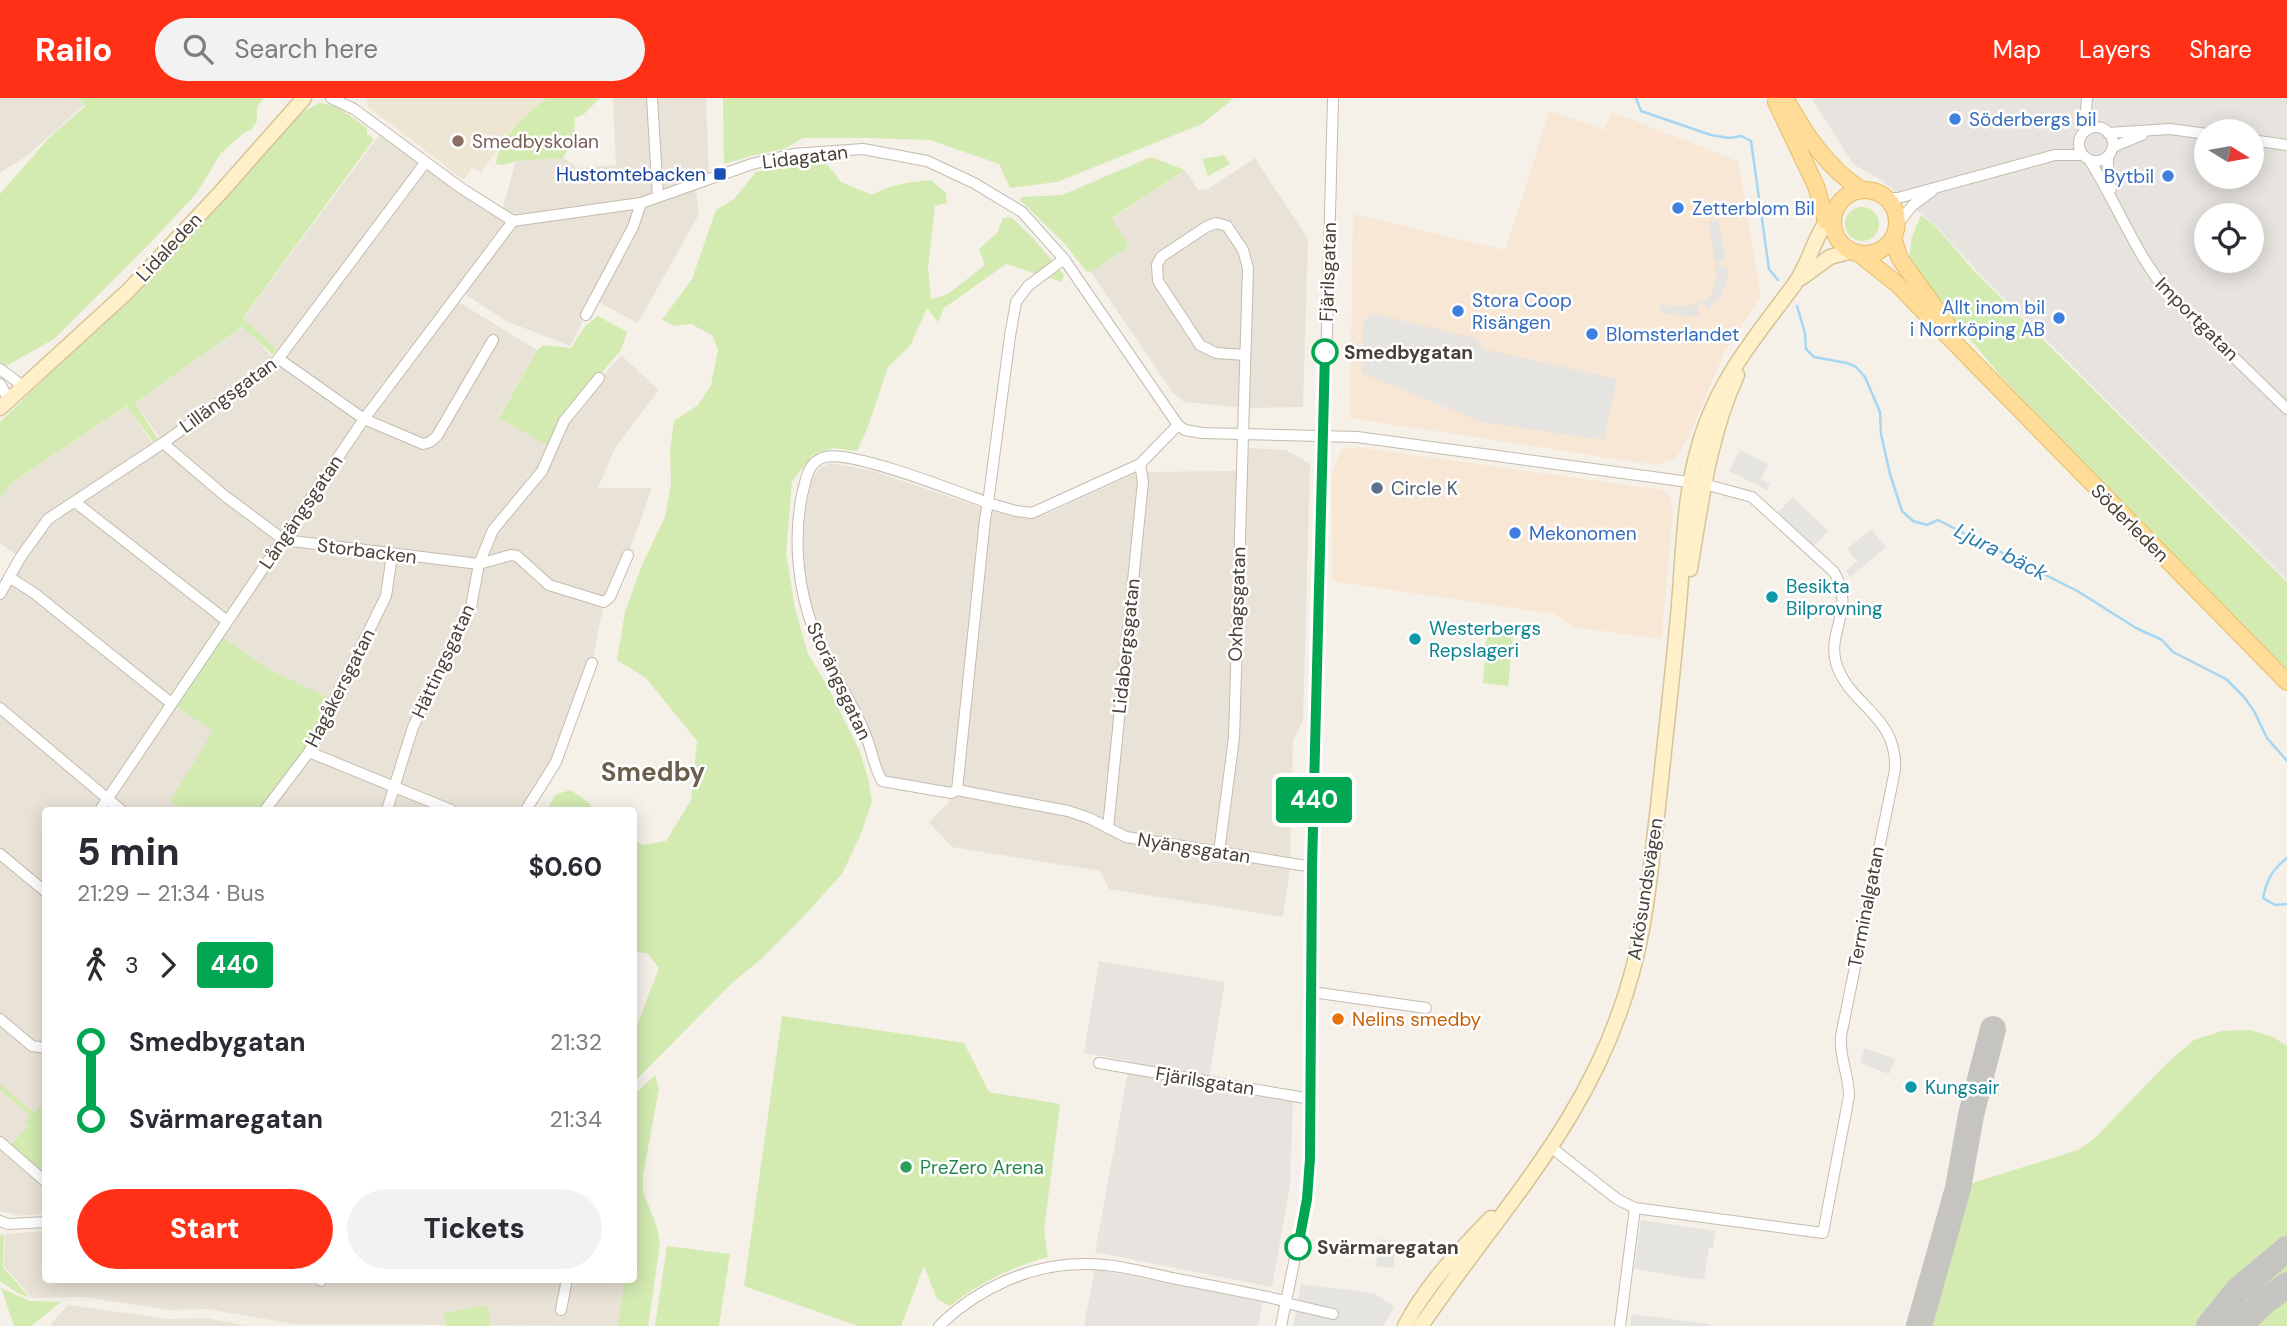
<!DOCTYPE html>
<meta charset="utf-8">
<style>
:root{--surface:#fff;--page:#f2f2f3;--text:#2b2b33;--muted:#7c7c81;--accent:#ff3016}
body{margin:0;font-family:"DM Sans",sans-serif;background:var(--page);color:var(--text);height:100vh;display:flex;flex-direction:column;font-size:26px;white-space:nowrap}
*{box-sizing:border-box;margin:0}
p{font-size:23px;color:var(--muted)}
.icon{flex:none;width:38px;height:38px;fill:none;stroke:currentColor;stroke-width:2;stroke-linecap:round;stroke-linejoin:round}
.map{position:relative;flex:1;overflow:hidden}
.details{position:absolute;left:42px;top:709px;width:595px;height:476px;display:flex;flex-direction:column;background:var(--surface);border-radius:7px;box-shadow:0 4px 18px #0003}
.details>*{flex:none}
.badge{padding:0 14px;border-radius:5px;font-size:24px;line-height:46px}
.needle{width:46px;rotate:101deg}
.buttons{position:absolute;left:2194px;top:21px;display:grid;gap:14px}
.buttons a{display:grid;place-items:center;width:70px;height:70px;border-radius:50%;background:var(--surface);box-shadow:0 4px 18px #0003;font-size:35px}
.map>.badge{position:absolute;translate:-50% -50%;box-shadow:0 0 0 4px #fff}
.legs{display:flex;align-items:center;gap:10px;height:77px;padding:0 35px;font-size:23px}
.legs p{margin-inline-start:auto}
.summary{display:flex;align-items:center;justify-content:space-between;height:119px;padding:0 35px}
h1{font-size:38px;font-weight:800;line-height:52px}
.cta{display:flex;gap:14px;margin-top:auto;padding:14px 35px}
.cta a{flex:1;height:80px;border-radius:42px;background:var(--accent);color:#fff;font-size:28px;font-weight:800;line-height:80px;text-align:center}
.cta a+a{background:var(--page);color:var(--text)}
ul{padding:0 35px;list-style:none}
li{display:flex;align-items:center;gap:24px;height:77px;font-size:26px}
li i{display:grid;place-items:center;width:10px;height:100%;margin:0 9px;background:currentColor}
li i::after{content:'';width:18px;height:18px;margin:-9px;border:5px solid;border-radius:50%;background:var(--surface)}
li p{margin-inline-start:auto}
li:first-child i{background:linear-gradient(#0000 50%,currentColor 0)}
li:last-child i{background:linear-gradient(currentColor 50%,#0000 0)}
header{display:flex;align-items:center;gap:42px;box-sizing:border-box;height:98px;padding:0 35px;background:var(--accent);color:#fff}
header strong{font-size:33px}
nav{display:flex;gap:38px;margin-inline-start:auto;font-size:24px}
.search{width:490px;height:63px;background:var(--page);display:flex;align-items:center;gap:18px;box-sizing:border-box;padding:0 24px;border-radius:38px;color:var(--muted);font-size:26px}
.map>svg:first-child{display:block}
.residential{fill:#e9e3d7}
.commercial{fill:#f7e7d4}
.industrial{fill:#e7e3de;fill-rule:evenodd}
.education{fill:#eee5d3}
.green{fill:#d3eab1}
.parking{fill:#e6e4e1}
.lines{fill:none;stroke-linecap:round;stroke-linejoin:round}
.stream{stroke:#a5d6f2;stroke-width:2.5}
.taxiway{stroke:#c6c4c0;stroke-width:26}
.street-casing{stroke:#c4bbae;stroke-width:12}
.secondary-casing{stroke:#d6c398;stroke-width:17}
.primary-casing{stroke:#e7bb65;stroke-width:18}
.street{stroke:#fff;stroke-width:10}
.secondary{stroke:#fff0c9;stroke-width:14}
.primary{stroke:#ffdd98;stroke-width:16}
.line-1-casing{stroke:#fff;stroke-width:16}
.line-1{stroke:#00a651;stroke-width:10}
.shop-dot{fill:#3f7fe0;stroke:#fff;stroke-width:2.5}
.education-dot{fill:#8d6e63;stroke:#fff;stroke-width:2.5}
.transit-dot{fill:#1a4fb4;stroke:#fff;stroke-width:2.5}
.stop-1-dot{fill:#fff;stroke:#00a651;stroke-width:3.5}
.service-dot{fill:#5c6f8a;stroke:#fff;stroke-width:2.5}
.culture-dot{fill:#0f9aa8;stroke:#fff;stroke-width:2.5}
.food-dot{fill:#e8710a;stroke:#fff;stroke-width:2.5}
.leisure-dot{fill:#2e9e5b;stroke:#fff;stroke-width:2.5}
.labels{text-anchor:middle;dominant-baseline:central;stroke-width:5;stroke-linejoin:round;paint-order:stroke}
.shop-label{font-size:19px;fill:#366cbe;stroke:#fff;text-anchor:start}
.education-label{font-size:19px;fill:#785e54;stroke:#fff;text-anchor:start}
.street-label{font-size:19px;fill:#494137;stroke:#fff}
.transit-label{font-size:19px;fill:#164399;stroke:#fff;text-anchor:end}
.stop-label{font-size:19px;font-weight:bold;fill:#494137;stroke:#fff;text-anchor:start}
.service-label{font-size:19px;fill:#4e5e75;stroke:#fff;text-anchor:start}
.culture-label{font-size:19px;fill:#0d838f;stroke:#fff;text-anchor:start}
.food-label{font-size:19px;fill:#c56008;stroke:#fff;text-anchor:start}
.leisure-label{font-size:19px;fill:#27864d;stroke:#fff;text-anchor:start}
.water-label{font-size:21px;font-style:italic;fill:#2b7db0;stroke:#fff}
.district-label{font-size:26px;font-weight:bold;fill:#6c5f4e;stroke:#fff}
</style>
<header>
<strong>Railo</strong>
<div class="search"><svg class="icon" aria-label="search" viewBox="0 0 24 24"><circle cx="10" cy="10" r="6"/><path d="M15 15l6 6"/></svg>Search here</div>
<nav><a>Map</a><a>Layers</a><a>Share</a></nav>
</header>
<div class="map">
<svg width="2287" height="1228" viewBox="0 0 2287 1228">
<rect width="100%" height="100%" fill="#f5f1e9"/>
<g class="residential">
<polygon points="0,0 78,0 84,7 27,58 0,75"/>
<polygon points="613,0 706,0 709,80 695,86 699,116 638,225 594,202 570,248 506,223 460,193 454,201 537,252 499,319 564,323 621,257 659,292 615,350 598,390 652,390 628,457 604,504 592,565 556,664 526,712 265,712 334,603 270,572 218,536 214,633 170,703 181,712 46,712 46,1002 35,1016 0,986 0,490 20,460 0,445 0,401 9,387 128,308 155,350 163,344 135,305 243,229 276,263 282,256 243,221 382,33 501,117 516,63 563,60 579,70 616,67"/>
<polygon points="1255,60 1308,141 1303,309 1250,310 1248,350 1286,352 1310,366 1303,623 1293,642 1290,771 1283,819 1109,791 1100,773 952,749 929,724 948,705 951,695 882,683 813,516 806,484 803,445 805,412 812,380 821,369 831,365 873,373 977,408 1014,419 1032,420 1049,415 1138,374 1236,373 1238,309 1184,304 1172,294 1091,174 1129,148 1112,121 1185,72 1198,92 1208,91"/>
<polygon points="0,992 30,1018 28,1027 8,1051 45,1084 46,1115 21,1118 0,1113"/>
<polygon points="45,1133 46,1181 625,1181 626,1187 618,1228 293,1226 208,1211 168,1212 84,1199 32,1200 4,1168 5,1136"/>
<polygon points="68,1207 168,1221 207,1220 248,1228 53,1228 51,1226"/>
</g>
<g class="commercial">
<polygon points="1550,13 1604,32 1612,14 1738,63 1761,197 1724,255 1690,336 1676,360 1656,367 1350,320 1353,116 1505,152"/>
<polygon points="1357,349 1663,392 1671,399 1673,416 1661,541 1573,529 1555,516 1332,483 1332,375 1342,351"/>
</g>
<g class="industrial">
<path d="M1811 0H2287V482L1977 173 1938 130 1881 82 1854 67ZM2207 33H2252V79H2207ZM2207 117H2252V163H2207Z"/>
<polygon points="1099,863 1225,884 1208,987 1293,1001 1290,1088 1272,1189 1095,1154 1130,963 1084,955"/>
<polygon points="1095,1171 1263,1204 1258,1228 1084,1228"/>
</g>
<polygon class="education" points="367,0 547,0 528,15 511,32 481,75 472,69 464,82 368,9"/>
<g class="green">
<polygon points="78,0 264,0 257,9 257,23 251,32 245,34 221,55 196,96 154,141 54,241 6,268 0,264 0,96 48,41 85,8"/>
<path d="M547 0H600L584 16 575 20 574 39 563 60 516 63 503 67 496 66C500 37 525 17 547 0Z"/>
<polygon points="723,0 1234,0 1202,26 1057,84 1010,90 999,66 930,42 868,40 803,40 784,51 751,58 724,66"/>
<path d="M320 5C340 7 351 19 367 30V36L374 41 243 220 277 252 273 257 242 229 135 305 158 341 153 344 127 308 10 386 0 401V324L161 168 303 13Z"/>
<polygon points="1224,57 1230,66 1208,78 1202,61"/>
<polygon points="1151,59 1185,72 1112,120 1129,148 1091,174 1086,173 1064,145 1020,102 1022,99 1062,97"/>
<path d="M827 66 841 84 872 97C891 86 910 84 931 82L946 95 947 105 935 108 928 170 931 201 948 196 985 167 979 151 997 135 1003 120 1011 119 1034 141 1064 177 1062 184 1006 166 944 210 938 224 927 210 910 248 888 269 867 331 857 353 833 350 814 356 792 383 786 454 795 510 808 556 827 587 860 654 868 680 872 704 860 738 842 776 802 820 760 862 733 884 634 984V935L659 870 647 855 634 854V742L643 747 666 743 691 702 697 643 646 580 617 562 625 514 642 467 665 419 671 386 670 352 674 323 698 307 711 287 718 252 712 237 691 226 675 228 662 222 692 181 716 112 734 101 756 74 784 68Z"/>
<circle cx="1862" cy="126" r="17"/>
<polygon points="1921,117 1938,131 1975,174 2287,484 2287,571 2113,395 2000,277 1908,167 1912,139"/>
<polygon points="598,218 627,234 621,252 601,276 549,348 499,320 537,252 543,247 571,250 585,228"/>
<polygon points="1487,535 1513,538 1508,588 1483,585"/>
<polygon points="218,536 270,572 334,602 309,654 265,712 181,712 170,703 213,633 171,605"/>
<polygon points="570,692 588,704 594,712 547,712 555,697"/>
<path d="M782 918 964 945 989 994 1060 1006 1044 1132 1048 1159C1011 1169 979 1185 950 1208L937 1201 924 1168 901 1228H858L744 1188Z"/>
<polygon points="2250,932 2273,939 2287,948 2287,1146 2239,1182 2202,1228 1930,1228 1966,1087 2078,1052 2095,1040 2167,965 2194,942 2222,933"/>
<polygon points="655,977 659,990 643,1077 643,1094 657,1129 660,1146 648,1228 618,1228 625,1181 634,1181 634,997"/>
<polygon points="0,986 34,1015 45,1002 45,1076 11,1047 28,1028 25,1024 30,1018 0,992"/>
<polygon points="4,1136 3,1169 30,1200 18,1195 0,1183 0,1137"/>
<polygon points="667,1148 730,1156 719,1228 655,1228"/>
<polygon points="2287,1159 2287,1181 2229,1228 2216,1228 2239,1197"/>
<polygon points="1,1190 30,1203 61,1204 31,1228 14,1228"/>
<polygon points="2287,1197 2287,1228 2248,1228 2250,1226"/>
<polygon points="487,1207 491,1228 446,1228 444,1215"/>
</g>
<g class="parking">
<polygon points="1718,122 1726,162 1721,162 1717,165 1719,168 1727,169 1728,182 1721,198 1708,211 1703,205 1699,205 1698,212 1701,216 1695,218 1687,219 1660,214 1661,206 1678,209 1689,208 1706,201 1711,196 1717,179 1708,123"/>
<polygon points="1371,215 1478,241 1483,251 1617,281 1604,342 1481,324 1362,275 1363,227"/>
<polygon points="1740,352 1768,366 1761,381 1770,386 1767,392 1729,373"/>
<polygon points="1793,399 1828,433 1814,448 1778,414"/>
<polygon points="1871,431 1886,449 1850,479 1846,473 1857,463 1847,451"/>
<polygon points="1865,950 1895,961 1889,976 1860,965"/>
<polygon points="1641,1122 1716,1133 1713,1150 1709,1150 1704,1182 1634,1171"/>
<polygon points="1379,1141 1396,1143 1393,1170 1376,1168"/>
<polygon points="1301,1186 1374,1195 1394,1209 1383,1228 1293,1228"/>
<polygon points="1632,1216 1709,1226 1709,1228 1630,1228"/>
</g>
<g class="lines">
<g class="stream">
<polyline points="1636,0 1641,13 1711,37 1729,40 1741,38 1751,43 1769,171 1778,182"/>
<polyline points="1797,208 1805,235 1806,251 1814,259 1847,265 1856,269 1865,279 1880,314 1881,336 1890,376 1902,413 1913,423 1927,427 1938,422 2079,494 2136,530 2162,542 2173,554 2226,581 2244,599 2254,613 2267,640 2287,663"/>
<path d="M2287 760C2272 772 2267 781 2263 800L2275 807 2287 806"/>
</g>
<g class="taxiway">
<polyline points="1919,1228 1958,1090 1971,1017 1993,931"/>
<polyline points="2209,1228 2237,1193 2287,1151"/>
<polyline points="2239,1228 2265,1203 2287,1187"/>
</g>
<defs>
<g id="street">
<path d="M331 0 354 11 461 90 513 123 641 105 752 66 793 56 863 51 927 63 974 85 1022 114 1064 161 1178 327 1185 332 1202 335 1357 339 1704 386 1752 399 1834 474C1856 511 1827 532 1836 565 1849 608 1898 617 1895 672L1841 938C1839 959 1849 977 1849 998L1823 1135 1635 1110 1617 1101 1552 1050"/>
<polyline points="652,0 658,99"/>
<circle cx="2096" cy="46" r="17"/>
<polyline points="2084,34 2087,0"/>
<polyline points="2108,35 2170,31 2207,36"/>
<polyline points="2252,42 2287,47"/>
<polyline points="2113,49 2142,37"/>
<polyline points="2108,59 2108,80 2111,91"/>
<path d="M2090 63C2119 109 2133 152 2169 196L2287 311"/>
<polyline points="1887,100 1898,100 2055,57 2082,57"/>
<polyline points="1897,126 1913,107 1932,93"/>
<path d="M1064 161 1028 188 1016 204 1010 238 988 405C958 394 852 352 825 359 807 364 806 382 802 397 793 442 798 491 814 533 828 570 852 602 866 638 872 653 874 669 882 683L951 695 957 692 1068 713 1089 720 1126 739 1313 769"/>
<polyline points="586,217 633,129 641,105"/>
<polyline points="279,261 364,321 423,346 430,344 437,338 493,242"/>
<polyline points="0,271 23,288"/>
<polyline points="0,286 9,302"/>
<polyline points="163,345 225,398 284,442 479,466 511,457 517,458 549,487 604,504 610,499 628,457"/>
<polyline points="75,404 227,523"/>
<polyline points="9,479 34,495 171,605"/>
<polyline points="0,496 20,460 48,421 163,345 276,264 425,65"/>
<polyline points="0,610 121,712"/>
<polyline points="309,654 451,712"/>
<polyline points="957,692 985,421 988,405 1016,413 1032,415 1140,366 1178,327"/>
<polyline points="100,712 364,321 513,123"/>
<polyline points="265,712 309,654 386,498 392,457"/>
<polyline points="387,712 413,629 471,509 479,466 493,432 542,373 564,323 599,280"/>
<polyline points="526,712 556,664 592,565"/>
<polyline points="1108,730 1143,384 1140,366"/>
<polyline points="1219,754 1234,640 1248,170 1243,152 1227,128 1216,125 1206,129 1161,159 1157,167 1158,183 1200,247 1216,255 1245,257"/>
<polyline points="0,756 46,794"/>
<polyline points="1312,894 1426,910"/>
<polyline points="0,921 32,948 46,950"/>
<polyline points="1099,965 1311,1001"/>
<polyline points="0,1044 46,1084"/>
<polyline points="0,1123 8,1126 46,1124"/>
<polyline points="321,1181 321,1183"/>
<polyline points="1286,1205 1333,1216"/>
<polyline points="561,1212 567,1181"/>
<path d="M939 1228C978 1190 1032 1165 1087 1166 1117 1166 1147 1175 1177 1181 1213 1188 1250 1195 1286 1203"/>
<polyline points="1281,1228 1307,1101 1310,1061 1313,769 1333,0"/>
<polyline points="1620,1228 1635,1110"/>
</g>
<g id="secondary">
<polyline points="1801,180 1830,159 1852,153"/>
<polyline points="0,310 128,193 220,95 304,0"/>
<path d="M1690 471C1701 405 1709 338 1737 277"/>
<path d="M1405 1228C1426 1187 1459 1153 1491 1120"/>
<path d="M1421 1228C1501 1110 1592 1021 1631 878 1647 823 1651 765 1658 709 1665 642 1673 575 1679 507 1684 446 1684 384 1706 326 1726 272 1761 232 1794 187 1811 164 1815 132 1836 112"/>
</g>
<g id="primary">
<path d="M1785 0C1805 36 1827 70 1862 92"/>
<polyline points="1776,4 1816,88 1826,123"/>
<circle cx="1865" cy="124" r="32"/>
<polyline points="1893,140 1900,161 1947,226"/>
<polyline points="1858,155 1897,186 2287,584"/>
</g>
</defs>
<use href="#street" class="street-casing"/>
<use href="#secondary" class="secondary-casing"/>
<use href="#primary" class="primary-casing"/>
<use href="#street" class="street"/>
<use href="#secondary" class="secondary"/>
<use href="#primary" class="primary"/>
</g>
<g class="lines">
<defs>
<polyline id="line-1" points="1298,1149 1307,1101 1310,1061 1312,769 1325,254"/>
</defs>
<use href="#line-1" class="line-1-casing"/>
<use href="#line-1" class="line-1"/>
</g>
<g class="shop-dot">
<circle cx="1955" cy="21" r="7"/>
<circle cx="2168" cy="78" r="7"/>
<circle cx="1678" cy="110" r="7"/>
<circle cx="1458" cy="213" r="7"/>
<circle cx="2059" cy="220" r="7"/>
<circle cx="1592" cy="236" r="7"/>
<circle cx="1515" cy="435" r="7"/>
</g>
<circle class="education-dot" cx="458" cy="43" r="7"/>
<rect class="transit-dot" x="713" y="69" width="14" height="14" rx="3.5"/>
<g class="stop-1-dot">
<circle cx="1325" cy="254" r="12"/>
<circle cx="1298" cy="1149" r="12"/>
</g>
<circle class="service-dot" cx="1377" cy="390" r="7"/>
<g class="culture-dot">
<circle cx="1772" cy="499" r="7"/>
<circle cx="1415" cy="541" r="7"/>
<circle cx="1911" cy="989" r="7"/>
</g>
<circle class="food-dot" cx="1338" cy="921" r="7"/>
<circle class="leisure-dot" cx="906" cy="1069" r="7"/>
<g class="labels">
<g class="shop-label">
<text x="1969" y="21">Söderbergs bil</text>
<text x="2154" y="78" text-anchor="end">Bytbil</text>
<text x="1692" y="110">Zetterblom Bil</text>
<text x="1472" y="202">Stora Coop<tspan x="1472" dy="22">Risängen</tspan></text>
<text x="2045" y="209" text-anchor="end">Allt inom bil<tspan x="2045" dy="22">i Norrköping AB</tspan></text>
<text x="1606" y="236">Blomsterlandet</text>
<text x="1529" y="435">Mekonomen</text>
</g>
<g class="education-label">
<text x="472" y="43">Smedbyskolan</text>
</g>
<g class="street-label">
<text transform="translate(805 59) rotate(-7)">Lidagatan</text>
<text transform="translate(169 149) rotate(-47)">Lidaleden</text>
<text transform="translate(1328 174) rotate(-88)">Fjärilsgatan</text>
<text transform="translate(2197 221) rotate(45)">Importgatan</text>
<text transform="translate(228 297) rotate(-36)">Lillängsgatan</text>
<text transform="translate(301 414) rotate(-56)">Långängsgatan</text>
<text transform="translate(2130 425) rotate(45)">Söderleden</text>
<text transform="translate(367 453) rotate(7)">Storbacken</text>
<text transform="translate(1237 506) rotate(-88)">Oxhagsgatan</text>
<text transform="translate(1126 548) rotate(-84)">Lidabergsgatan</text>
<text transform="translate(443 563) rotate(-65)">Hättingsgatan</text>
<text transform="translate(839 583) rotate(65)">Storängsgatan</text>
<text transform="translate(340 590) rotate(-63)">Hagåkersgatan</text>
<text transform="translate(1194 750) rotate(9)">Nyängsgatan</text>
<text transform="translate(1645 791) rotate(-81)">Arkösundsvägen</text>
<text transform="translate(1866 809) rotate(-79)">Terminalgatan</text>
<text transform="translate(1205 983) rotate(9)">Fjärilsgatan</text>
</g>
<g class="transit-label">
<text x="706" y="76">Hustomtebacken</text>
</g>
<g class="stop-label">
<text x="1344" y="254">Smedbygatan</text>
<text x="1317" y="1149">Svärmaregatan</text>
</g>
<g class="service-label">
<text x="1391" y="390">Circle K</text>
</g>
<g class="culture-label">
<text x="1786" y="488">Besikta<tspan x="1786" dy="22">Bilprovning</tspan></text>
<text x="1429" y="530">Westerbergs<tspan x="1429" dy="22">Repslageri</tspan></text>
<text x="1925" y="989">Kungsair</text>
</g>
<g class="food-label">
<text x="1352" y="921">Nelins smedby</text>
</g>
<g class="leisure-label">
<text x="920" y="1069">PreZero Arena</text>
</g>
<g class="water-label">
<text transform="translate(2001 454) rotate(27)">Ljura bäck</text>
</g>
<g class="district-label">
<text x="653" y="674">Smedby</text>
</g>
</g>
</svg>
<div class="buttons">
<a><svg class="needle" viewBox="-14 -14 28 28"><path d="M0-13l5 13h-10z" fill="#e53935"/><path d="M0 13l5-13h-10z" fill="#7c7c81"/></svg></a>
<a><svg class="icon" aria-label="locate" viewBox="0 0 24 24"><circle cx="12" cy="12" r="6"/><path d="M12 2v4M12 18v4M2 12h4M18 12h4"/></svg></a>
</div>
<b class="badge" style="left:1314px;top:702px;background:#00a651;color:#fff">440</b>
<section class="details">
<div class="summary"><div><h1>5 min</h1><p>21:29 – 21:34 · Bus</p></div><b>$0.60</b></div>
<div class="legs"><svg class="icon" aria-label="walk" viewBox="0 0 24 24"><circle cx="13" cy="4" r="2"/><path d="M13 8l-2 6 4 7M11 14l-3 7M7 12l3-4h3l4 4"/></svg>3<svg class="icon" aria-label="forward" viewBox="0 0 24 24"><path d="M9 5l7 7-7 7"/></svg><b class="badge" style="background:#00a651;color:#fff">440</b></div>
<ul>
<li><i style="color:#00a651"></i><b>Smedbygatan</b><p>21:32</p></li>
<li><i style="color:#00a651"></i><b>Svärmaregatan</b><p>21:34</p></li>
</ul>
<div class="cta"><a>Start</a><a>Tickets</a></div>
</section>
</div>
